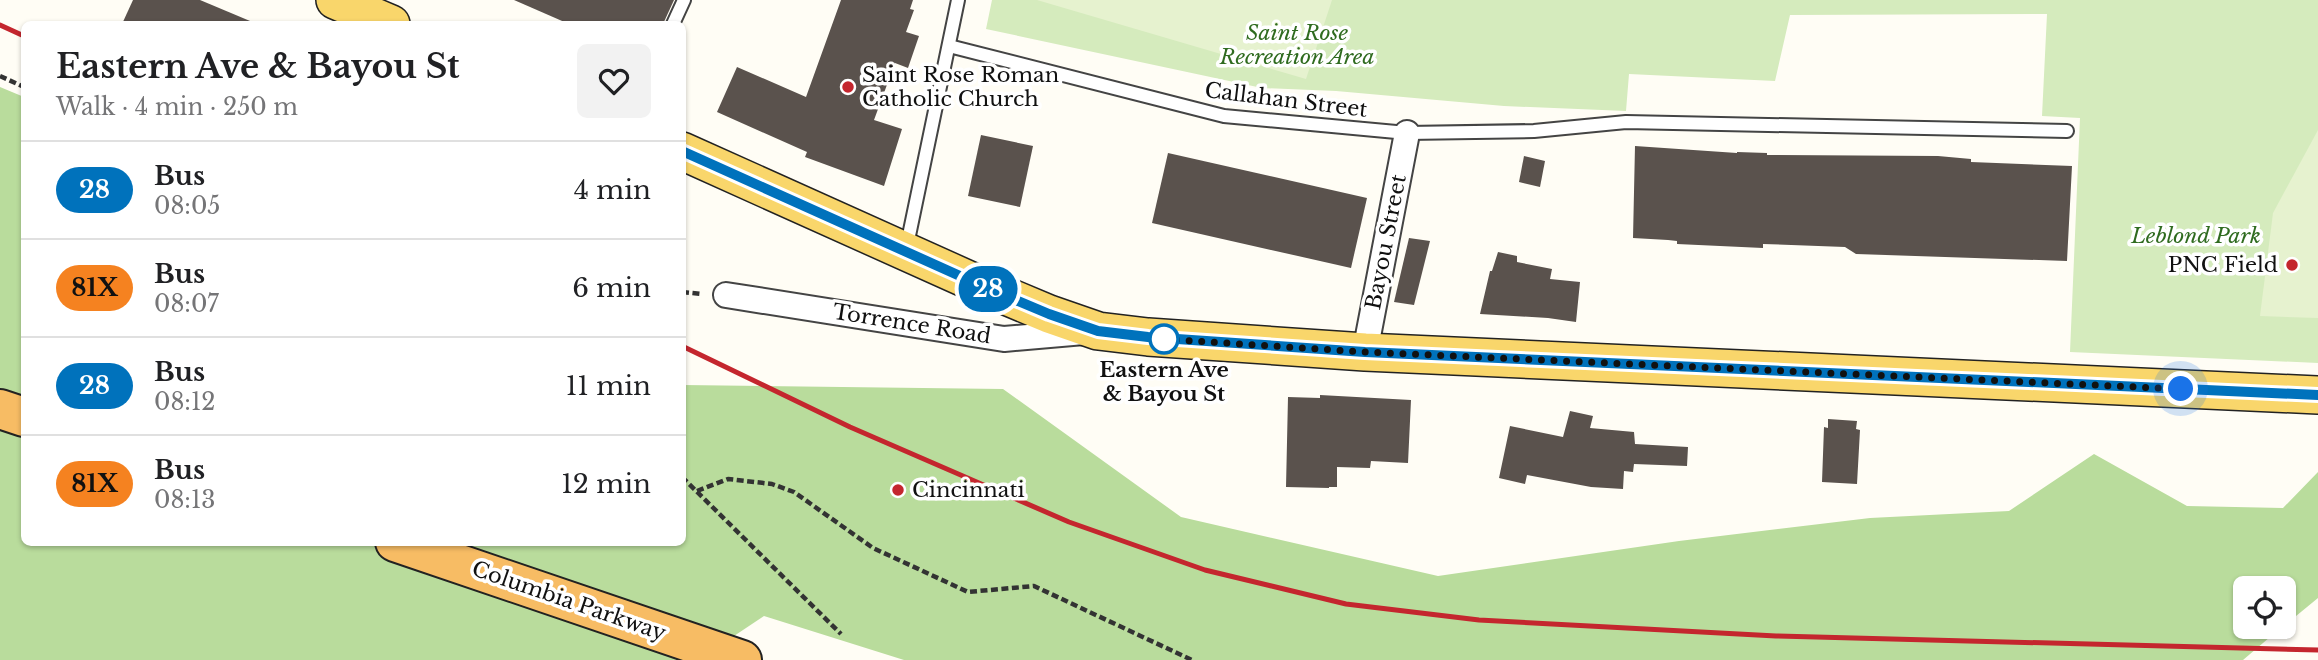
<!DOCTYPE html>
<meta charset="utf-8">
<style>
:root{--surface:#fff;--page:#f2f2f2;--text:#202124;--muted:#757577;--line:#e0e0e0}
body{margin:0;font-family:"Libre Baskerville",serif;background:var(--page);color:var(--text);height:100vh;display:flex;flex-direction:column;font-size:26px;white-space:nowrap}
*{box-sizing:border-box;margin:0}
p{font-size:23px;color:var(--muted)}
.icon{flex:none;width:38px;height:38px;fill:none;stroke:currentColor;stroke-width:2;stroke-linecap:round;stroke-linejoin:round}
.map{position:relative;flex:1;overflow:hidden}
.drawer{position:absolute;left:21px;top:21px;width:665px;height:525px;display:flex;flex-direction:column;background:var(--surface);border-radius:10px;box-shadow:0 2px 5px #0004}
.drawer>*{flex:none}
.badge{padding:0 14px;border-radius:23px;font-size:24px;line-height:46px}
.tools{position:absolute;left:2233px;top:576px;display:grid;gap:14px}
.tools a{display:grid;place-items:center;width:63px;height:63px;border-radius:10px;background:var(--surface);box-shadow:0 2px 5px #0004;font-size:35px}
.you{position:absolute;width:35px;height:35px;margin:-18px;border:5px solid #fff;border-radius:50%;background:#1a73e8;box-shadow:0 0 0 10px #1a73e833}
.map>.badge{position:absolute;translate:-50% -50%;box-shadow:0 0 0 4px #fff}
.round{display:grid;place-items:center;flex:none;width:74px;height:74px;border-radius:10px;background:var(--page)}
.headline{display:flex;align-items:center;justify-content:space-between;height:119px;padding:0 35px}
h1{font-size:33px;font-weight:700;line-height:52px}
ul{padding:0;list-style:none}
li{display:flex;align-items:center;gap:21px;height:98px;padding:0 35px;border-top:2px solid var(--line)}
li div{flex:1}
li b{display:block;font-size:26px}
li em{font-style:normal}
li .badge{min-width:77px;font-weight:700;text-align:center}
.map>svg:first-child{display:block}
.green{fill:#d5ebbd}
.forest{fill:#b9dc9c}
.pitch{fill:#e6f2cf}
.building{fill:#5a524d}
.lines{fill:none;stroke-linecap:round;stroke-linejoin:round}
.service-casing{stroke:#444;stroke-width:16}
.minor-casing{stroke:#444;stroke-width:28}
.primary-casing{stroke:#222;stroke-width:40}
.trunk-casing{stroke:#222;stroke-width:42}
.path{stroke:#333;stroke-width:4.5;stroke-dasharray:7 3.5;stroke-linecap:butt}
.service{stroke:#fff;stroke-width:12}
.minor{stroke:#fff;stroke-width:24}
.primary{stroke:#f9d66b;stroke-width:37}
.trunk{stroke:#f7bc64;stroke-width:38}
.rail{stroke:#c4262e;stroke-width:5}
.line-casing{stroke:#fff;stroke-width:16}
.line{stroke:#0072bc;stroke-width:10}
.walk{stroke:#111;stroke-width:7;stroke-dasharray:0 12.6}
.poi-dot{fill:#c4262e;stroke:#fff;stroke-width:2.5}
.stop-dot{fill:#fff;stroke:#0072bc;stroke-width:3.5}
.labels{text-anchor:middle;dominant-baseline:central;stroke-width:7;stroke-linejoin:round;paint-order:stroke}
.park-label{font-size:21px;font-style:italic;fill:#2f6b1f;stroke:#fff}
.poi-label{font-size:21px;fill:#111;stroke:#fff;text-anchor:start}
.street-label{font-size:21px;fill:#111;stroke:#fff}
.stop-label{font-size:21px;font-weight:bold;fill:#111;stroke:#fff}
</style>
<div class="map">
<svg width="2318" height="660" viewBox="0 0 2318 660">
<rect width="100%" height="100%" fill="#fffdf5"/>
<polygon class="green" points="992,0 2318,0 2318,363 2070,352 2080,118 2042,116 2047,14 1790,15 1775,81 1629,74 1626,111 1504,106 1336,91 1262,88 986,29"/>
<polygon class="forest" points="0,87 24,97 24,542 682,542 683,385 1003,389 1181,517 1438,576 1679,541 1870,518 2009,511 2094,454 2187,506 2283,508 2318,472 2318,598 2284,626 2284,588 2245,588 2245,626 2283,626 2243,660 904,660 764,616 698,660 0,660"/>
<g class="pitch">
<polygon points="1037,0 1332,0 1306,79"/>
<polygon points="2318,130 2318,318 2260,316 2273,213"/>
</g>
<g class="building">
<polygon points="133,0 200,0 257,24 122,24"/>
<polygon points="514,0 674,0 663,24 569,24"/>
<polygon points="841,0 913,0 910,9 914,10 906,32 919,36 908,68 895,63 874,120 902,129 884,186 805,157 807,152 717,112 737,67 806,97"/>
<polygon points="981,135 1033,146 1020,207 968,196"/>
<polygon points="1635,146 1737,153 1737,152 1767,153 1767,155 1938,156 1971,159 1971,162 2072,166 2067,261 1856,254 1845,247 1763,244 1763,248 1677,244 1677,241 1668,240 1633,238"/>
<polygon points="1168,153 1367,198 1351,268 1152,223"/>
<polygon points="1524,156 1545,161 1540,187 1519,182"/>
<polygon points="1409,238 1430,241 1414,305 1394,302"/>
<polygon points="1498,252 1517,256 1517,262 1552,269 1550,279 1580,282 1576,322 1548,318 1480,314 1490,271 1492,271"/>
<polygon points="1320,395 1411,400 1408,463 1371,461 1370,468 1337,467 1337,487 1329,487 1329,488 1286,487 1288,397 1320,398"/>
<polygon points="1570,411 1593,416 1590,428 1634,432 1635,444 1688,447 1687,466 1634,464 1633,472 1624,471 1623,489 1591,487 1527,475 1525,484 1499,478 1510,426 1563,437"/>
<polygon points="1828,419 1857,421 1856,429 1860,430 1857,484 1822,482 1824,427 1828,428"/>
</g>
<g class="lines">
<defs>
<g id="service">
<polyline points="673,24 684,0"/>
<polyline points="949,46 1224,116 1407,133 1534,131 1626,122 2067,131"/>
<polyline points="906,250 958,0"/>
</g>
<g id="minor">
<polyline points="726,295 1004,339 1084,332"/>
<polyline points="1365,352 1407,133"/>
</g>
<g id="primary">
<polyline points="335,0 391,24"/>
<polyline points="682,151 980,285 1049,314 1098,331 1148,337 1365,352 2318,395"/>
</g>
<g id="trunk">
<polyline points="0,409 24,417"/>
<polyline points="395,542 742,660"/>
</g>
</defs>
<use href="#service" class="service-casing"/>
<use href="#minor" class="minor-casing"/>
<use href="#primary" class="primary-casing"/>
<use href="#trunk" class="trunk-casing"/>
<g class="path">
<polyline points="0,76 24,87"/>
<polyline points="682,292 701,294"/>
<polyline points="682,477 841,634"/>
<polyline points="697,491 728,479 772,484 794,492 873,548 968,592 1034,586 1192,660"/>
</g>
<use href="#service" class="service"/>
<use href="#minor" class="minor"/>
<use href="#primary" class="primary"/>
<use href="#trunk" class="trunk"/>
<g class="rail">
<polyline points="0,25 24,36"/>
<polyline points="682,346 850,427 1069,522 1205,570 1346,604 1479,620 1776,636 2318,650"/>
</g>
</g>
<g class="lines">
<defs>
<polyline id="line" points="682,151 980,285 1049,314 1098,331 1148,337 1365,352 2318,395"/>
</defs>
<use href="#line" class="line-casing"/>
<use href="#line" class="line"/>
<polyline class="walk" points="1164,339 1365,352 2181,389"/>
</g>
<g class="poi-dot">
<circle cx="848" cy="87" r="7"/>
<circle cx="2292" cy="265" r="7"/>
<circle cx="898" cy="490" r="7"/>
</g>
<circle class="stop-dot" cx="1164" cy="339" r="14"/>
<g class="labels">
<g class="park-label">
<text x="1297" y="33">Saint Rose<tspan x="1297" dy="24">Recreation Area</tspan></text>
<text x="2196" y="236">Leblond Park</text>
</g>
<g class="poi-label">
<text x="862" y="75">Saint Rose Roman<tspan x="862" dy="24">Catholic Church</tspan></text>
<text x="2278" y="265" text-anchor="end">PNC Field</text>
<text x="912" y="490">Cincinnati</text>
</g>
<g class="street-label">
<text transform="translate(1286 100) rotate(7)">Callahan Street</text>
<text transform="translate(1386 242) rotate(-79)">Bayou Street</text>
<text transform="translate(912 324) rotate(9)">Torrence Road</text>
<text transform="translate(569 601) rotate(19)">Columbia Parkway</text>
</g>
<g class="stop-label">
<text x="1164" y="370">Eastern Ave<tspan x="1164" dy="24">&amp; Bayou St</tspan></text>
</g>
</g>
</svg>
<div class="tools">
<a><svg class="icon" aria-label="locate" viewBox="0 0 24 24"><circle cx="12" cy="12" r="6"/><path d="M12 2v4M12 18v4M2 12h4M18 12h4"/></svg></a>
</div>
<div class="you" style="left:2181px;top:389px"></div>
<b class="badge" style="left:988px;top:289px;background:#0072bc;color:#fff">28</b>
<section class="drawer">
<div class="headline"><div><h1>Eastern Ave &amp; Bayou St</h1><p>Walk · 4 min · 250 m</p></div><a class="round"><svg class="icon" aria-label="heart" viewBox="0 0 24 24"><path d="M12 20l-8-8c-3-5 5-10 8-4 3-6 11-1 8 4z"/></svg></a></div>
<ul>
<li><span class="badge" style="background:#0072bc;color:#fff">28</span><div><b>Bus</b><p>08:05</p></div><em>4 min</em></li>
<li><span class="badge" style="background:#f58220;color:#111">81X</span><div><b>Bus</b><p>08:07</p></div><em>6 min</em></li>
<li><span class="badge" style="background:#0072bc;color:#fff">28</span><div><b>Bus</b><p>08:12</p></div><em>11 min</em></li>
<li><span class="badge" style="background:#f58220;color:#111">81X</span><div><b>Bus</b><p>08:13</p></div><em>12 min</em></li>
</ul>
</section>
</div>
